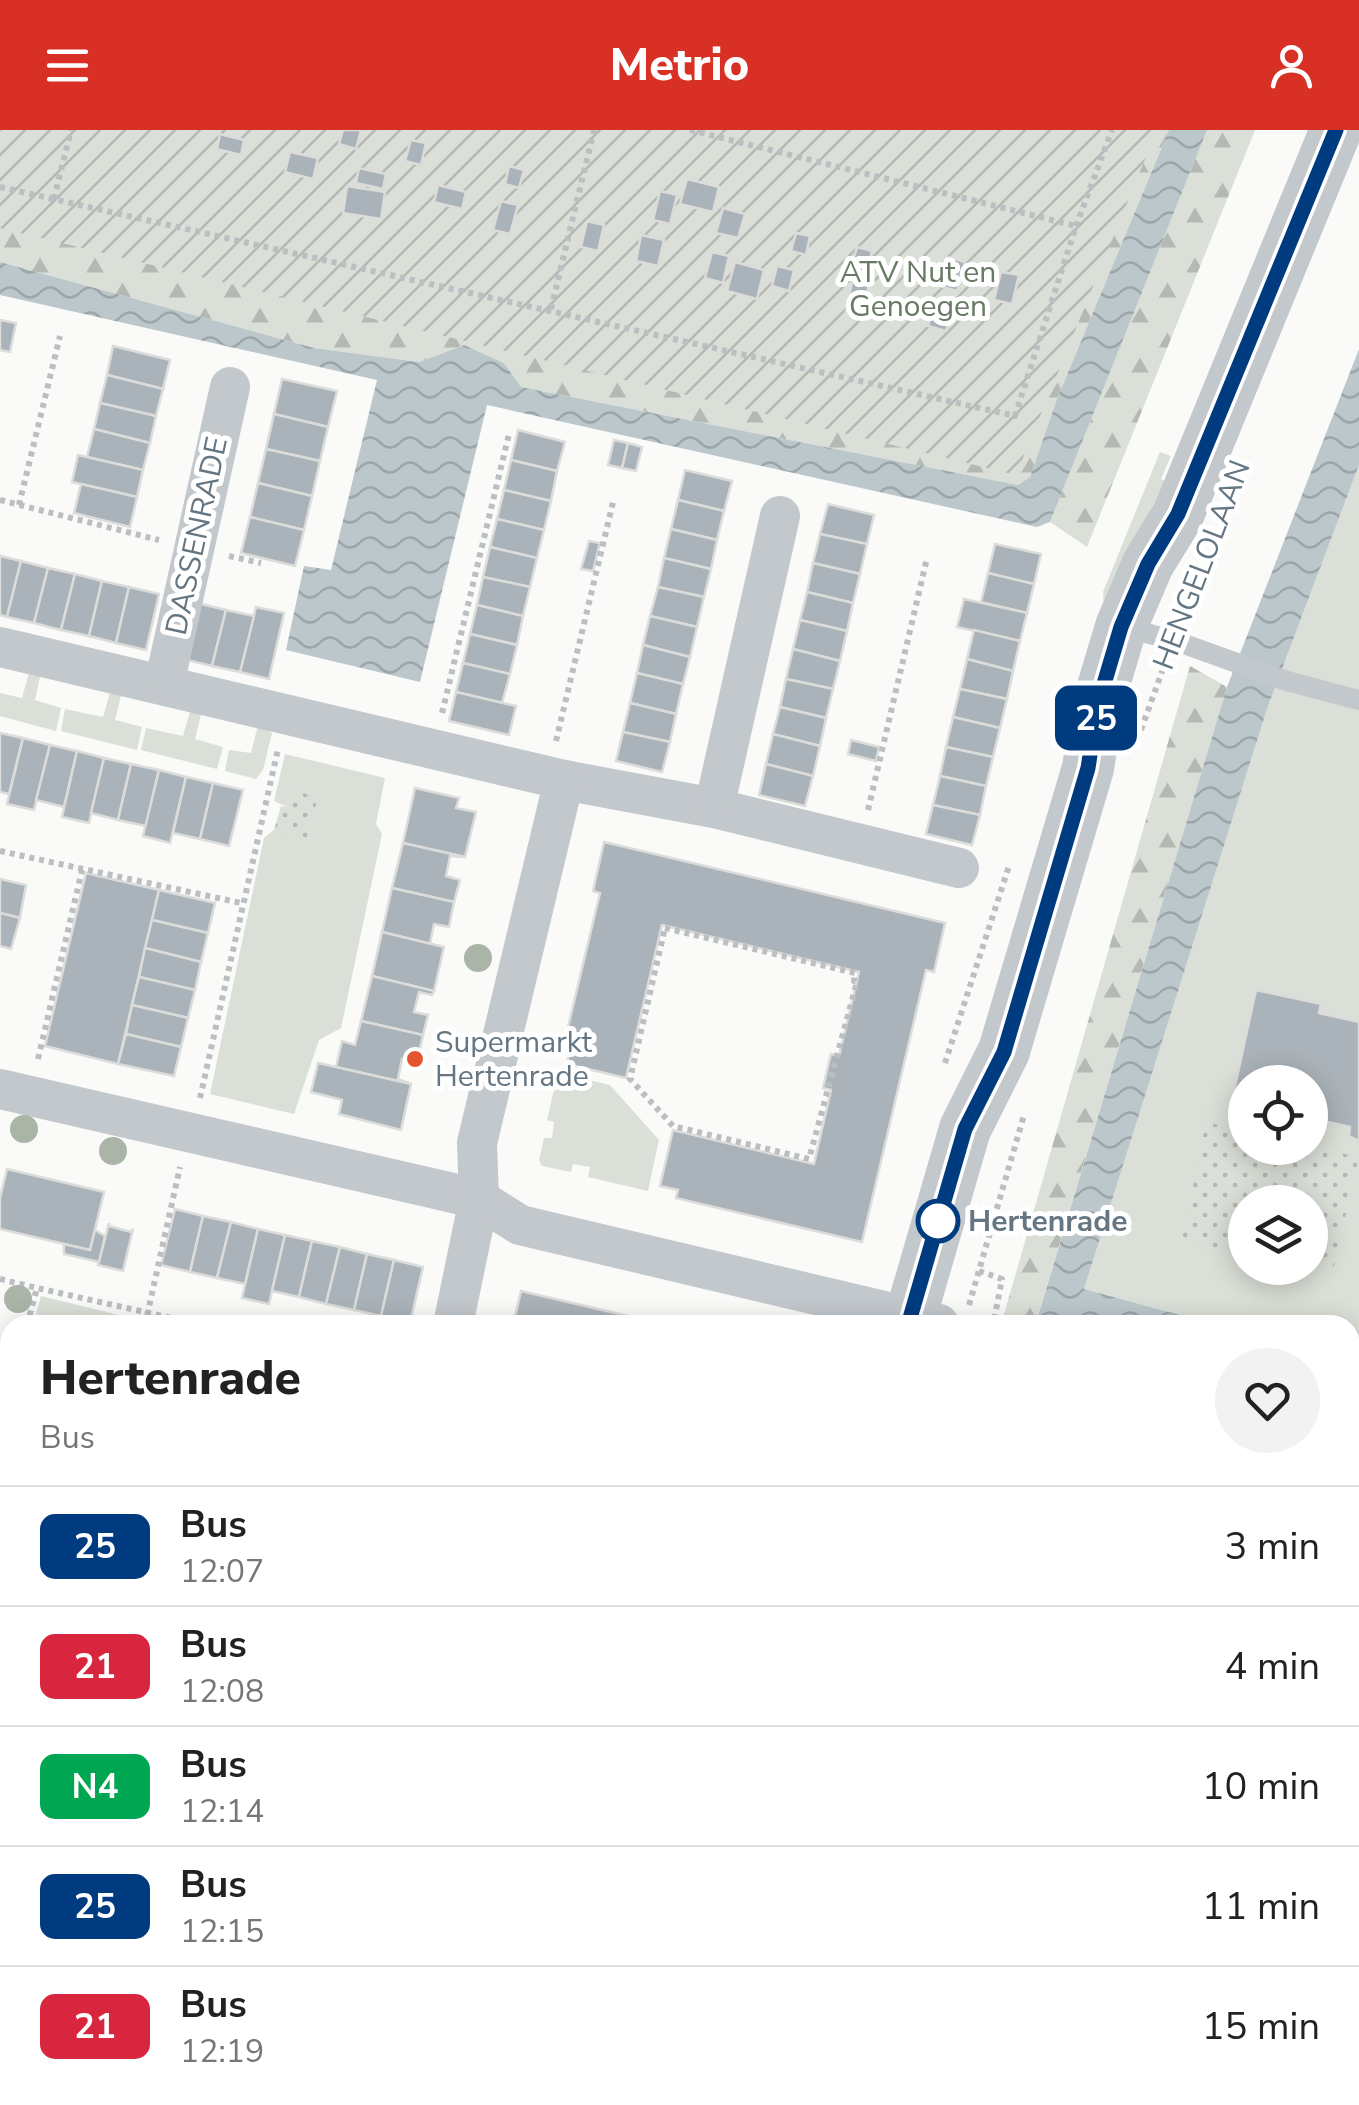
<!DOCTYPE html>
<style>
:root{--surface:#fff;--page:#f2f2f2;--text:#222;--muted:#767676;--line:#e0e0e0;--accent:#d93025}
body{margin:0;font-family:"Nunito Sans",sans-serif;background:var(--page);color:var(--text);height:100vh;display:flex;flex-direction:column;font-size:38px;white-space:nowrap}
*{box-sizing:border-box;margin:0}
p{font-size:32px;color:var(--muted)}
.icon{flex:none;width:55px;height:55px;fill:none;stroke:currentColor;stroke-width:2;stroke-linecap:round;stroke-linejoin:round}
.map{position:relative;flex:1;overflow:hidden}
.drawer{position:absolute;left:0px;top:1185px;width:1360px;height:790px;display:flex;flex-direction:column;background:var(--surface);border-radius:30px 30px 0 0;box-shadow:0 5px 25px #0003}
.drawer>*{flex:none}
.badge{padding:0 20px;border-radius:15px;font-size:35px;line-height:65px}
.fabs{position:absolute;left:1228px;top:935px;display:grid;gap:20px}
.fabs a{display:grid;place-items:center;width:100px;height:100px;border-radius:50%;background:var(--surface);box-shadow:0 5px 25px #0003;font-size:50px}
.map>.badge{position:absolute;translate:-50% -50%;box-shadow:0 0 0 5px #fff}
.round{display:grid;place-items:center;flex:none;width:105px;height:105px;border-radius:52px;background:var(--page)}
.headline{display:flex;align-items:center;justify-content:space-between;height:170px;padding:0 40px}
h1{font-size:48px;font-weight:800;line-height:75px}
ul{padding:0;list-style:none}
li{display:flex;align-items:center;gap:30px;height:120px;padding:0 40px;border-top:2px solid var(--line)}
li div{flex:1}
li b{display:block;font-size:38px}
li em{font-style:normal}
li .badge{min-width:110px;font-weight:700;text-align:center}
header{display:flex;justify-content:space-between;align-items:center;height:130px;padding:0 40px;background:var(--accent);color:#fff;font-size:45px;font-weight:800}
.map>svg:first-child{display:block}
.grass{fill:#dadfd7;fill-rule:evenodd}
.forest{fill:url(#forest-firs)}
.park{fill:url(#park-dots)}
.garden{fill:url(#garden-furrows)}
.water{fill:url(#water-waves)}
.building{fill:#aab3b9;stroke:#dcdcda;stroke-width:2.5}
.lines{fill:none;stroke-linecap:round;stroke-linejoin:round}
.path{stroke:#bbbfc2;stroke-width:6;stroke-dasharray:5 5;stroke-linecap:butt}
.service{stroke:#c3c8cc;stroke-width:20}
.minor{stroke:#c3c8cc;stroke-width:40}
.tertiary{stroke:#c3c8cc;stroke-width:52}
.tree{fill:#aab4a7}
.line-casing{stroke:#fff;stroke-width:22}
.line{stroke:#003b80;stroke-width:15}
.poi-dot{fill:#e4572e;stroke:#fff;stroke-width:4}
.stop-dot{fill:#fff;stroke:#003b80;stroke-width:5}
.labels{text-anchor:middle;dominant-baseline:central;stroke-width:10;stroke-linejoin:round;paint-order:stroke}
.park-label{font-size:30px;fill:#687a64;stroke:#fff}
.street-label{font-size:30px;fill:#657683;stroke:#fff}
.poi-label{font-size:30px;fill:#657683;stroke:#fff;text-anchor:start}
.stop-label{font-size:30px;font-weight:bold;fill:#657683;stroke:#fff;text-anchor:start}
</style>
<header><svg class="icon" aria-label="menu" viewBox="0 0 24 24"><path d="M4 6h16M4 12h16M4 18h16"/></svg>Metrio<svg class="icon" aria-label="person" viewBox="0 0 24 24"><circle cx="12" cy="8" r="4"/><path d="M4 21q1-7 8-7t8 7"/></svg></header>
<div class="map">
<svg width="1359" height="1975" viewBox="0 0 1359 1975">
<defs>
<pattern id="forest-firs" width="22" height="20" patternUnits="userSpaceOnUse" patternTransform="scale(2.5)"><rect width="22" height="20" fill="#dadfd7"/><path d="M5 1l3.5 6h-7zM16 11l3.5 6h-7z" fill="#b4b9b4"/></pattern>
<pattern id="park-dots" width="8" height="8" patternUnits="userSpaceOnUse" patternTransform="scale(2.5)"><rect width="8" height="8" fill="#dadfd7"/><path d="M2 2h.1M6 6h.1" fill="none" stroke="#b4b9b4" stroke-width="1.8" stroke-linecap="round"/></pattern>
<pattern id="garden-furrows" width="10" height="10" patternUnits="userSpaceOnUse" patternTransform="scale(2.5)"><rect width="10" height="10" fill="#dadfd7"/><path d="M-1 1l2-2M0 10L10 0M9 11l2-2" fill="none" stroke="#b4b9b4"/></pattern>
<pattern id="water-waves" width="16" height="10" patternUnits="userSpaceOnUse" patternTransform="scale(2.5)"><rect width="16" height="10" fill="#bbc7cb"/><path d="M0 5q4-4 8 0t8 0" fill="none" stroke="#9ca6aa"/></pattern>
</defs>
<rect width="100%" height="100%" fill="#fafaf8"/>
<g class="grass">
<polygon points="1160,322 1171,326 1161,349 1171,354 1104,480 1103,462"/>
<path d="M1359 335V1226L1350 1224V1195H1217L1084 1159 1268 576ZM1245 952H1310V1018H1245ZM1245 1072H1310V1138H1245Z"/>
<polygon points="30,539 41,542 35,570 61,578 56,601 0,586 0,563 22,568"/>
<polygon points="111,559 122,562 115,590 142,597 137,620 61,601 65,579 103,587"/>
<polygon points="191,578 202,581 195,609 223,617 217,639 141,620 146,598 183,606"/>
<polygon points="258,595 272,603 263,640 256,649 225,641 229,620 251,623"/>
<polygon points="285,624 385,648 376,694 382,704 341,898 319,910 294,984 210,964 264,708 274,700 308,708 318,668 291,660 287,677 274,671"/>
<polygon points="558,943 610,955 659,1010 648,1061 588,1047 590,1037 573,1034 571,1042 542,1036 539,1030 544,1008 552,1008 554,992 547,990"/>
<polygon points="41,1166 131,1188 130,1195 33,1195"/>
<polygon points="10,1304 10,1437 0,1434 0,1351"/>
</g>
<g class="forest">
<polygon points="1109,0 1169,0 1057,269 1030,347 1018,355 521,257 504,233 464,215 419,232 314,218 0,132 0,80"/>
<polygon points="1207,0 1255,0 1087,417 1050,392"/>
<polygon points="1190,536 1227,557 1038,1185 1076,1195 1001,1195"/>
</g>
<g class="park">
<polygon points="291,660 318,667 308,709 274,700 281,676 287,677"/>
<polygon points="1206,992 1245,1001 1245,1018 1310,1016 1359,1027 1332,1144 1304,1138 1310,1138 1310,1072 1245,1072 1245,1124 1182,1110"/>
</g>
<polygon class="garden" points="0,0 1157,0 1016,345 0,98"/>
<g class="water">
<polygon points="1169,0 1207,0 1050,392 1037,397 487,275 420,552 286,520 304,436 331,440 377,250 0,165 0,132 314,218 419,232 464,215 504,233 521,257 1018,355 1030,347 1057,269"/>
<polygon points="1359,219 1359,335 1268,576 1084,1159 1217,1195 1076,1195 1038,1186 1227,557"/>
</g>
<g class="building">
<polygon points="343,0 361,0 356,19 339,14"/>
<polygon points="220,4 244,10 241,25 217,19"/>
<polygon points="411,10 426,13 421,35 405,31"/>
<polygon points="290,22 318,28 313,49 285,42"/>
<polygon points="509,36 524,40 519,58 505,54"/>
<polygon points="359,38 386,44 383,59 356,53"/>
<polygon points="687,49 719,57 713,82 680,74"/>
<polygon points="438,55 466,62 462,79 434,72"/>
<polygon points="347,56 385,62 381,89 343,83"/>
<polygon points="660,61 677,65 670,94 653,90"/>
<polygon points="501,71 518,75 510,104 493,100"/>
<polygon points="723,78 745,84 738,108 716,103"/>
<polygon points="587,91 604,95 598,121 581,117"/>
<polygon points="796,103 810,106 806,125 791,121"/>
<polygon points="641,105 664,110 658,136 636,131"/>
<polygon points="857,117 872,121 868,138 852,134"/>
<polygon points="712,122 729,126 723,153 705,148"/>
<polygon points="947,127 965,132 957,161 939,156"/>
<polygon points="735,132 764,140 757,169 727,161"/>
<polygon points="777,136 794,140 789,161 772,156"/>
<polygon points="1001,142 1019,145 1012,174 994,170"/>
<polygon points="852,152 869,155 862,184 846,181"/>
<polygon points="935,172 953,176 946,201 928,196"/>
<polygon points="0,190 16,193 10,222 0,220"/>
<polygon points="113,216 170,230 163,259 107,245"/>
<polygon points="107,245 163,259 156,286 100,273"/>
<polygon points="282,249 337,261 328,297 274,284"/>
<polygon points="100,273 156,286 150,313 94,299"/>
<polygon points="274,284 328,297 320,331 266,319"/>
<polygon points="94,299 150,313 143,340 87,327"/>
<polygon points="518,300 565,312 557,341 511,330"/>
<polygon points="614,310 628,313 622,338 608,335"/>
<polygon points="628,313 642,317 636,341 622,338"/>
<polygon points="266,319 320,331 312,366 258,353"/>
<polygon points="78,325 143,340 137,367 72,352"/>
<polygon points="511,330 557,341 551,371 504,360"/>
<polygon points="685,340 732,351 724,381 678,370"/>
<polygon points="258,353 312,366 304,400 250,387"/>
<polygon points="81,354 137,367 130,397 74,383"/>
<polygon points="504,360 551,371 544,400 497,389"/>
<polygon points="678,370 724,381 717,410 671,399"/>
<polygon points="828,374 874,385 867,414 820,404"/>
<polygon points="250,387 304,400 295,436 241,423"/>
<polygon points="497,389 544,400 537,428 490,417"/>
<polygon points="671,399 717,410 711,439 664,428"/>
<polygon points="820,404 867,414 860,444 813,433"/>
<polygon points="589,411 600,413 593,441 581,439"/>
<polygon points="995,414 1041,424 1034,454 988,443"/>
<polygon points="490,417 537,428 530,457 483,447"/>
<polygon points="0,426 21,431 7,487 0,485"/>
<polygon points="664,428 711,439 704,467 658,457"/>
<polygon points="21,431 48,438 34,493 7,487"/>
<polygon points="813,433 860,444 853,473 807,462"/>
<polygon points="48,438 75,444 61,500 34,493"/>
<polygon points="988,443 1034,454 1027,483 981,472"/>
<polygon points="75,444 102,451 89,506 61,500"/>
<polygon points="483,447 530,457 523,486 477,475"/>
<polygon points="102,451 129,457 116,513 89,506"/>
<polygon points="129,457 159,464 146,520 116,513"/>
<polygon points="658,457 704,467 697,497 650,486"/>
<polygon points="807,462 853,473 847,501 800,490"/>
<polygon points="964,469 1027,483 1020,511 957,497"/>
<polygon points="197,473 226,480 212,536 183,529"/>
<polygon points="477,475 523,486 517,515 470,504"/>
<polygon points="256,477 284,483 269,549 240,542"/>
<polygon points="226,480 254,486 240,542 212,536"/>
<polygon points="650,486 697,497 690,527 643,515"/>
<polygon points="800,490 847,501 840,531 793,519"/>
<polygon points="974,500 1020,511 1013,541 967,529"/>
<polygon points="470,504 517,515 510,544 463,533"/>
<polygon points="643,515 690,527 683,554 637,543"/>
<polygon points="793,519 840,531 833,559 786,549"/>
<polygon points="967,529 1013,541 1007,569 960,559"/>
<polygon points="463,533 510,544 502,573 456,562"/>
<polygon points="637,543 683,554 676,584 630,573"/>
<polygon points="786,549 833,559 826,588 780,577"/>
<polygon points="960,559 1007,569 1000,598 953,587"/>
<polygon points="456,562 516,576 509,605 449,591"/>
<polygon points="630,573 676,584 670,612 623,602"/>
<polygon points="780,577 826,588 820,616 773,604"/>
<polygon points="953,587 1000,598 993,627 946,617"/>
<polygon points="623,602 670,612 662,642 616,631"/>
<polygon points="0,603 23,608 9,664 0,662"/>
<polygon points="773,604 820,616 813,646 766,634"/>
<polygon points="23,608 50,615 34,680 7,674"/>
<polygon points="851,610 879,617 876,631 848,624"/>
<polygon points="50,615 77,621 64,677 36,670"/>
<polygon points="946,617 993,627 986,656 940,646"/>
<polygon points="77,621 104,628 89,693 62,687"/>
<polygon points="104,628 131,634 118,690 91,683"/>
<polygon points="131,634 159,640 146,696 118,690"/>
<polygon points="766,634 813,646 805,676 759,665"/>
<polygon points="159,640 186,647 170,713 143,706"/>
<polygon points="940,646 986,656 980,685 933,675"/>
<polygon points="186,647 213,653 200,709 173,703"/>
<polygon points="213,653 243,660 229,716 200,709"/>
<polygon points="415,658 459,668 456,678 476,682 465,727 403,713"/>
<polygon points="933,675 980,685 972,715 926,704"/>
<polygon points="604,712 945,793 934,842 926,840 862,1112 676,1068 678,1060 660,1056 673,1000 814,1034 831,960 823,958 831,924 839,926 859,842 662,795 626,948 567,934 571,916 564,914 600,763 593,761"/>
<polygon points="403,713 465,727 450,726 446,746 460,750 454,772 392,758"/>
<polygon points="86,743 159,760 118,934 45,916"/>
<polygon points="0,749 26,755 20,788 0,783"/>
<polygon points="392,758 454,772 449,797 434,794 430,814 382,802"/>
<polygon points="159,760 215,773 208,803 152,790"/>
<polygon points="0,783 20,788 11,819 0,816"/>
<polygon points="152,790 208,803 201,832 145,818"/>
<polygon points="382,802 444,817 434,861 372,846"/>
<polygon points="145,818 201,832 195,860 139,847"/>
<polygon points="372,846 434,861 432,865 419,862 414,882 428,885 423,905 361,891"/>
<polygon points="139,847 195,860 188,888 132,875"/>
<polygon points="1256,860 1321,874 1319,883 1359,892 1359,1011 1349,1006 1350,997 1310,988 1310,952 1245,952 1245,973 1232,970"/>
<polygon points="132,875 188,888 181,917 126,904"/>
<polygon points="361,891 423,905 417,932 402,929 398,949 411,954 336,937 342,911 355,915"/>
<polygon points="126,904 181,917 174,946 118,934"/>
<polygon points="318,933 411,954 401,1000 339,984 342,970 311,962"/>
<polygon points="7,1039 104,1062 90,1120 0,1099 0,1068"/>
<polygon points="175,1079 203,1086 190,1142 161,1135"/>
<polygon points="203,1086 231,1092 217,1148 190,1142"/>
<polygon points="231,1092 258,1099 245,1154 217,1148"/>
<polygon points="109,1093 109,1096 131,1102 133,1099 123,1141 98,1135"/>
<polygon points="258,1099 285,1105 269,1174 242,1168"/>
<polygon points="95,1100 105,1106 99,1132 64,1124 64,1114 90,1120"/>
<polygon points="285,1105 312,1111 299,1167 272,1161"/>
<polygon points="312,1111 340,1117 326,1174 299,1167"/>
<polygon points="340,1117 367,1124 354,1180 326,1174"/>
<polygon points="367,1124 394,1130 381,1186 354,1180"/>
<polygon points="394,1130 423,1137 410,1193 381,1186"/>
<polygon points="521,1161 658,1193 664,1195 513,1195"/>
<polygon points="1350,1478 1359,1480 1359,1532 1350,1530"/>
<polygon points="7,1523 10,1524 10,1583 0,1581 0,1551"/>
<polygon points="1350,1667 1359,1669 1359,1936 1350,1934"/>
<polygon points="0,1696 10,1699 10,1751 0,1785"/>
<polygon points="125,1965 158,1965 155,1975 126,1969 123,1971"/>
<polygon points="158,1965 192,1965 190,1975 155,1975"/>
<polygon points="192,1965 228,1965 225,1975 190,1975"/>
<polygon points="334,1965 400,1965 397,1975 331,1975"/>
<polygon points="543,1965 609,1965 606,1975 540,1975"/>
<polygon points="916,1965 983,1965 980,1975 913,1975"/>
</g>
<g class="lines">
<g class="path">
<polyline points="690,0 1076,96"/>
<polyline points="0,57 1015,286 1076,96 1112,0"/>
<polyline points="54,69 71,0"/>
<polyline points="551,179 594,0"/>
<polyline points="0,370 159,410"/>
<polyline points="19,375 60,206"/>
<polyline points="229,426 261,433"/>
<polyline points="1182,487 1201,438"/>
<polyline points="442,583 509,304"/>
<polyline points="1141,600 1164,536"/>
<polyline points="556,611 614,368"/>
<polyline points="868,680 927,428"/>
<polyline points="0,721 241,773"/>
<polygon points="665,798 855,843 854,851 857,852 809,1029 673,996 630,949"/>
<polyline points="38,929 82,740"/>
<polyline points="945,933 1009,736"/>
<polyline points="200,968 278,619"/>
<polyline points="979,1141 1002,1149 993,1195"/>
<polyline points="0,1149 37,1158"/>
<polyline points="969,1175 1024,985"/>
<polyline points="27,1195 37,1158 203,1195"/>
<polyline points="145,1195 180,1037"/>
<polyline points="0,1322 10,1275"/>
<polyline points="1350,1369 1359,1371"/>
<polyline points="0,1440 10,1443"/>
<polyline points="0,1529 10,1489"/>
<polyline points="630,1975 633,1965"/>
<polyline points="771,1975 774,1965"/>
<polyline points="988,1975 991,1965"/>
<polyline points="1153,1975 1156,1965"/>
</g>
<polyline class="service" points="1123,497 1173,510 1287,551 1359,570"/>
<g class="minor">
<polyline points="0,517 564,650 714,678 959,738"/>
<polyline points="164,555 230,257"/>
<polyline points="714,678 780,386"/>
<polyline points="0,959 479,1069 520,1095 939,1194"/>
<polyline points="453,1195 479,1069 477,1013 564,650"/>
<polyline points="1350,1598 1359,1600"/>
<polyline points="0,1651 10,1654"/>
<polyline points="1234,1965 1272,1975"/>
<polyline points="275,1975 278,1965"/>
<polyline points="1069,1975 1072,1965"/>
</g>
<g class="tertiary">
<polyline points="908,1195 965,999 1004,921 1088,638 1098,574 1121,497 1148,434 1178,385 1336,0"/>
<polyline points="696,1975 697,1965"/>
</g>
</g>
<g class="tree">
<circle cx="478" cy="828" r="14"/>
<circle cx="24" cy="999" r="14"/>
<circle cx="113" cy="1021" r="14"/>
<circle cx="18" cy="1169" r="14"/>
</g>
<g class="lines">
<defs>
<polyline id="line" points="908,1195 965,999 1004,922 1088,638 1098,574 1121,497 1148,434 1178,384 1336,0"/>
</defs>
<use href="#line" class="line-casing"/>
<use href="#line" class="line"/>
</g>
<circle class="poi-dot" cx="415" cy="929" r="10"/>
<circle class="stop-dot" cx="938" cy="1091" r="20"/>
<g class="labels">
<g class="park-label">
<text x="918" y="142">ATV Nut en<tspan x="918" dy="34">Genoegen</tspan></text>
</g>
<g class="street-label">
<text transform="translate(197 406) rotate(-78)">DASSENRADE</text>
<text transform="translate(1202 435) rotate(-69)">HENGELOLAAN</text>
</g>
<g class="poi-label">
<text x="435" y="912">Supermarkt<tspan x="435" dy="34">Hertenrade</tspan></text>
</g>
<g class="stop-label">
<text x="968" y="1091">Hertenrade</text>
</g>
</g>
</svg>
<div class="fabs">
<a><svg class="icon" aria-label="locate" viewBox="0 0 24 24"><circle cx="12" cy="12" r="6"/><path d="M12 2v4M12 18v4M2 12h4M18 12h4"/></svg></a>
<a><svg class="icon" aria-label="layers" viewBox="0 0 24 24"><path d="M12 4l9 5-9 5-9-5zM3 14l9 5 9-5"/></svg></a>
</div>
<b class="badge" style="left:1096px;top:588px;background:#003b80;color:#fff">25</b>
<section class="drawer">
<div class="headline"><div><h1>Hertenrade</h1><p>Bus</p></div><a class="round"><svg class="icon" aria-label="heart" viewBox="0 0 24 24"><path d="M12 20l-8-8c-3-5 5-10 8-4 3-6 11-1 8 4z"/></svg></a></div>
<ul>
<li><span class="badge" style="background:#003b80;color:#fff">25</span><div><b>Bus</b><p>12:07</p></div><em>3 min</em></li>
<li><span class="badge" style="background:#d7263d;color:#fff">21</span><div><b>Bus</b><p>12:08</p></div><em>4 min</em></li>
<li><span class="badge" style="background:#00a651;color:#fff">N4</span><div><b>Bus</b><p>12:14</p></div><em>10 min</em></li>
<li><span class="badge" style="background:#003b80;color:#fff">25</span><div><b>Bus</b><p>12:15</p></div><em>11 min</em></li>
<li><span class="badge" style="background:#d7263d;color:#fff">21</span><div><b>Bus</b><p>12:19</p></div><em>15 min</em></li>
</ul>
</section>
</div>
